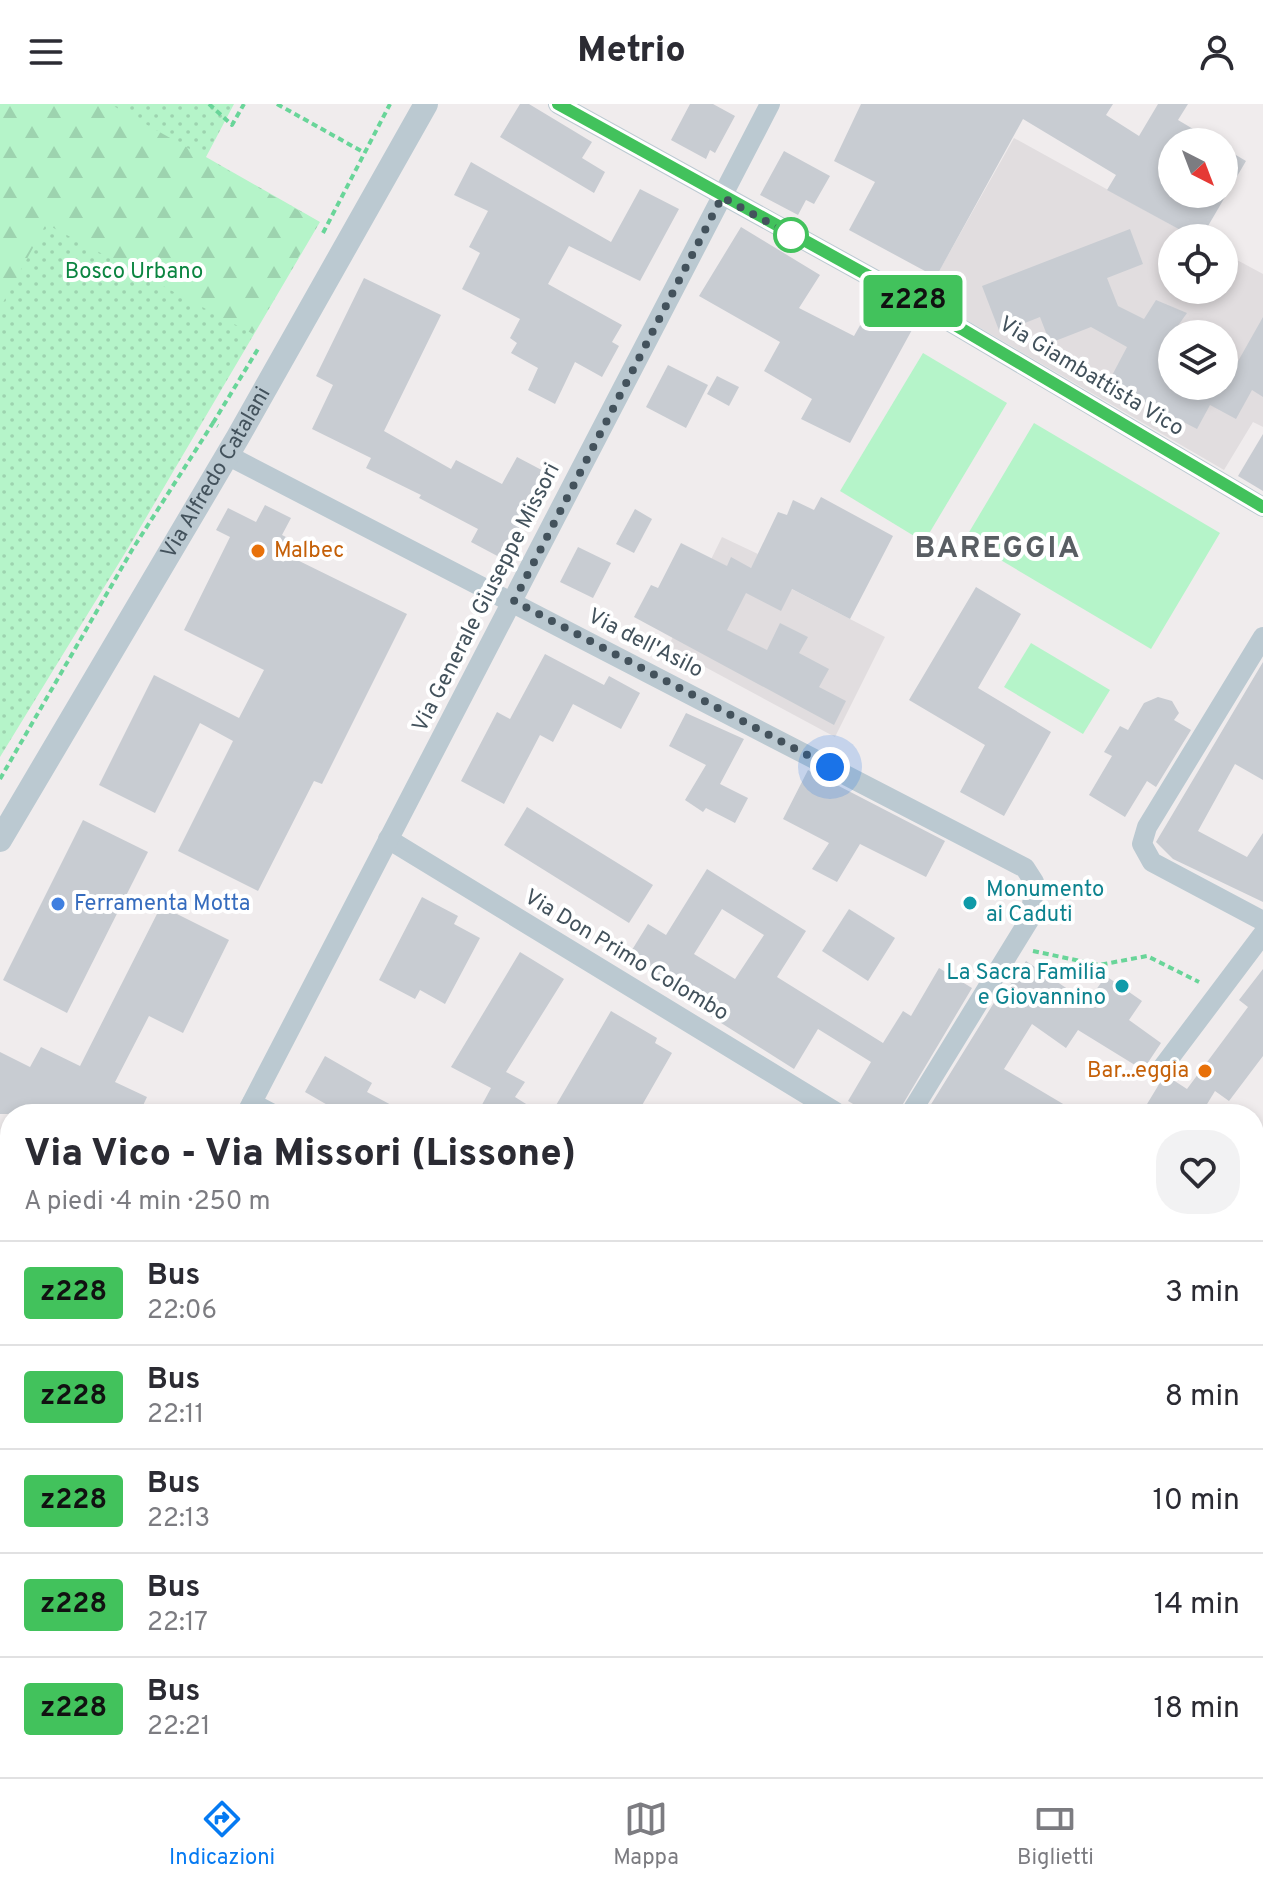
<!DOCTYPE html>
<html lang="it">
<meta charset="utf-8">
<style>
:root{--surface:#fff;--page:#f2f2f3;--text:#2b2b33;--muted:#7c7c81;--line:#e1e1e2;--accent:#057af2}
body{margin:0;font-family:Overpass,sans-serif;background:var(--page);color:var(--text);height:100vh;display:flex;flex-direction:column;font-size:30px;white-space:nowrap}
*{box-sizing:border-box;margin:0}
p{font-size:26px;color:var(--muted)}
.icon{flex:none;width:44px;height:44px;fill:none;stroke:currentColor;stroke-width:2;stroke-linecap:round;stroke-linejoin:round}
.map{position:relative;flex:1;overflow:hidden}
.side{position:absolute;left:0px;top:1000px;width:1264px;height:674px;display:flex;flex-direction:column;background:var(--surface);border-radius:32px 32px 0 0;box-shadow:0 4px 12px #0003}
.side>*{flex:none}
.badge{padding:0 16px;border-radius:6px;font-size:28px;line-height:52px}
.needle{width:52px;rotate:138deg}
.fabs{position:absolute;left:1158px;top:24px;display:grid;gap:16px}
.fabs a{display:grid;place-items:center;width:80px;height:80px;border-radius:50%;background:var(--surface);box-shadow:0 4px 12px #0003;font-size:40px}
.you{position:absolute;width:40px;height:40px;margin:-20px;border:6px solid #fff;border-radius:50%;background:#1a73e8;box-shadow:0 0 0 12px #1a73e833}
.map>.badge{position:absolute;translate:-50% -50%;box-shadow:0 0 0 4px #fff}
.round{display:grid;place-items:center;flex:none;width:84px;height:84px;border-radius:32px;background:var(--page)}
.head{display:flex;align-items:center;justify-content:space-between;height:136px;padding:0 24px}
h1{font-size:38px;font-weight:800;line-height:60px}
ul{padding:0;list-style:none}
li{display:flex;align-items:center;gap:24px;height:104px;padding:0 24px;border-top:2px solid var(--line)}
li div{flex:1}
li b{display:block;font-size:30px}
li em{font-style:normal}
li .badge{min-width:88px;font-weight:700;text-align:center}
header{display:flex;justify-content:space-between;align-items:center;height:104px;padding:0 24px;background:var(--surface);font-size:36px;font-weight:800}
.menu{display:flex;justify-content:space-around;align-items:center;height:112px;border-top:2px solid var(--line);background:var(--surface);font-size:22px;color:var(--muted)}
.menu a{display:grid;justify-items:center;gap:4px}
.menu .selected{color:var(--accent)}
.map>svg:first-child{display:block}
.education{fill:#e1dddf;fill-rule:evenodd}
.grass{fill:url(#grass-dots)}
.forest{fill:url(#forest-firs)}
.garden{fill:#b5f4c9}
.building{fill:#c8ccd2;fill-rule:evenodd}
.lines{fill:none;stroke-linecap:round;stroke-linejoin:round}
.path{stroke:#69d599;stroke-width:4;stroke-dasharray:6 4;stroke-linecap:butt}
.minor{stroke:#bbc9d1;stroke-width:20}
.tertiary{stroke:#bbc9d1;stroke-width:24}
.line-casing{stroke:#fff;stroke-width:18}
.line{stroke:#42c25c;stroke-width:12}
.walk{stroke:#43525c;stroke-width:8;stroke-dasharray:0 14.4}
.stop-dot{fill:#fff;stroke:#42c25c;stroke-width:4}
.food-dot{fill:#e8710a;stroke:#fff;stroke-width:3}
.culture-dot{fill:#0f9aa8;stroke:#fff;stroke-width:3}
.shop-dot{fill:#3f7fe0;stroke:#fff;stroke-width:3}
.labels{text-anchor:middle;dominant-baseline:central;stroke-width:8;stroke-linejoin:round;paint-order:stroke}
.park-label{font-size:22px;fill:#0c8541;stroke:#fff}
.street-label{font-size:22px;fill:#43525c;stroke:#fff}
.food-label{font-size:22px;fill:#c56008;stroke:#fff;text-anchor:start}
.culture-label{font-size:22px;fill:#0d838f;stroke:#fff;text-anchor:start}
.shop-label{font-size:22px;fill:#366cbe;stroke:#fff;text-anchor:start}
.district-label{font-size:30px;font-weight:bold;letter-spacing:2px;fill:#595e63;stroke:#fff}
</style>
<header><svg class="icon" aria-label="menu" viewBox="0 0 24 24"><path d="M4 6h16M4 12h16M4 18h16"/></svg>Metrio<svg class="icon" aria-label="person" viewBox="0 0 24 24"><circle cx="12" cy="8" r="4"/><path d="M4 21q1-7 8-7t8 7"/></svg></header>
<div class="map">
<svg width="1263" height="1673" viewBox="0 0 1263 1673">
<defs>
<pattern id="grass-dots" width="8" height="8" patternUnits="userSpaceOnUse" patternTransform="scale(2)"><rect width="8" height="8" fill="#b5f4c9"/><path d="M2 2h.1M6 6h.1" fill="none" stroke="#9dd3af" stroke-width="1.8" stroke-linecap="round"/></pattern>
<pattern id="forest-firs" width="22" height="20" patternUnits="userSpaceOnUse" patternTransform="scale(2)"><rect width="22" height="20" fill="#b5f4c9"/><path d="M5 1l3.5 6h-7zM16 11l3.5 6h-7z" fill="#9dd3af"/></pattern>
</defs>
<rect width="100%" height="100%" fill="#f0eced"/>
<g class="education">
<path d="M1014 34 1195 134H1172V186H1224V149L1263 170V323L1253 318 1224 366 925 192ZM1172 230H1224V282H1172Z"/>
<polygon points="722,433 758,450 751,464 885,533 835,633 668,543"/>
</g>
<polygon class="grass" points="0,0 234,0 206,53 320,118 130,441 0,653"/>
<polygon class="forest" points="0,0 110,0 319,118 253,230 46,120 0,204"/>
<g class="garden">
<polygon points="923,249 1007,299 924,438 840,387"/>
<polygon points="1034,319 1220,429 1151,545 965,435"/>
<polygon points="1031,539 1110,586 1083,630 1004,583"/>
</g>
<g class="building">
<polygon points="520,0 529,0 592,38 582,54 605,68 594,89 500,33"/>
<polygon points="690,0 713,0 735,12 715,49 710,46 706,55 671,36"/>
<polygon points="861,0 1113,0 1106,11 1139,32 1158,0 1188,0 1178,16 1215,38 1172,38 1172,90 1224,90 1224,44 1246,57 1201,134 1195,134 1107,86 1116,71 1023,15 936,173 849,126 875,78 834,57"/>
<polygon points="784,47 830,72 814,100 806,96 798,111 760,91"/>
<polygon points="471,58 611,138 640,85 679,105 640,177 569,142 548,180 622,221 612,238 619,242 602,273 575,258 555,300 528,286 538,264 511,249 517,239 510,234 520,215 462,185 480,149 469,143 488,107 454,91"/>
<polygon points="741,123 820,171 799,204 854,232 872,200 913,224 850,339 801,315 812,295 764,267 780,238 699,192"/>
<polygon points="1130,125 1143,160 1107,174 1118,202 1144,215 1156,196 1187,209 1172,230 1172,282 1224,282 1263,213 1263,293 1252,286 1236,315 1210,301 1197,325 1108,279 1127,243 1091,223 1050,239 1040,213 1000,229 982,182"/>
<polygon points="364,174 441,211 384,327 451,365 456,356 502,380 517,353 553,372 526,422 521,420 503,455 471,438 478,425 419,394 421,391 366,364 371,354 312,325 333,281 316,272"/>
<polygon points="668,261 708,281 686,324 646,303"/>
<polygon points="717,272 739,283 729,302 707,290"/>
<polygon points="1263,330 1263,387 1238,372"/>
<polygon points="821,393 893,432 850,515 792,485 781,507 746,489 727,526 767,546 780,519 808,533 799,549 829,565 819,583 846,597 834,621 634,513 651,481 658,484 681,439 727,462 731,453 751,464 778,408 787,411 793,396 814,406"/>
<polygon points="265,401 291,414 282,431 294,437 287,451 407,510 322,680 314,677 258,787 178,747 233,637 200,619 155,709 99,681 154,571 239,614 264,566 184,526 230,433 216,426 228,404 256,418"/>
<polygon points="635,405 652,415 634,449 616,440"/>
<polygon points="578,443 611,459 593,494 560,478"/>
<polygon points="976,483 1021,510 978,584 1051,628 1004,712 960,688 985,641 909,596"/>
<polygon points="545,550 604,581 609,572 640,589 621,625 573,600 553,638 540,631 504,700 461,677 497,608 510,615"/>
<polygon points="1263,558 1263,676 1235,660 1198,727 1247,753 1263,729 1263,798 1173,755 1156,738"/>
<polygon points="1158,593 1172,597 1179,609 1174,616 1191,626 1156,683 1147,677 1125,713 1089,691 1112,652 1104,648 1120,622 1128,626 1144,599"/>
<polygon points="686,609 744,635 720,680 748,694 735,719 706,704 703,708 685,696 706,661 669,642"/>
<polygon points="808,666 945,737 926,773 860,740 837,778 812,765 829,739 783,715"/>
<polygon points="527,703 653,781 629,819 504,741"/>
<polygon points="83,716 148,748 67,909 3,876"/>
<path d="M707 765 806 827 777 873 883 939 903 907 911 912 939 864 972 884 897 1010H870L848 997 871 958 818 925 794 965 664 883 667 878 627 854 648 820 666 831ZM722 805 764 831 735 875 694 850Z"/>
<polygon points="422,793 458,812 454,820 480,834 445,900 420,886 415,895 379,876"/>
<polygon points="161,802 229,836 183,929 149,912 115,978 147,993 139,1010 0,1010 0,948 30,963 41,943 80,962"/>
<polygon points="849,805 895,834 868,877 822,847"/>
<polygon points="520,848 564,875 506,968 525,978 515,993 542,1010 477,1010 491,984 451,963"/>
<polygon points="1026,857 1087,898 1106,872 1142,897 1129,916 1161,939 1143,966 1078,926 1066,944 1032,920 1004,965 1080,1010 925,1010 995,897 998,899"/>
<polygon points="1263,865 1263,952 1229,997 1215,987 1201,1010 1141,1010 1161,977 1170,974 1187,985 1248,903 1239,896"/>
<polygon points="611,907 657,934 655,939 672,949 637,1010 567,1010 555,1003"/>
<polygon points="325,952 372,979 367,988 408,1010 343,1010 305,988"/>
</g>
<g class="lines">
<g class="path">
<polyline points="209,0 232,21 244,0"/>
<polyline points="277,0 363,48"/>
<polyline points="323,129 390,0"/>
<polyline points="213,319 258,245"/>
<polyline points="0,675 132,446 213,319 218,322"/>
<polyline points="1033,847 1099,861 1147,852 1199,878"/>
</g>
<g class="minor">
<polyline points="558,0 923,202 1263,403"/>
<polyline points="227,351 1025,764 1034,778 1031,813 910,1010"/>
<polyline points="1263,533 1147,723 1142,740 1152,758 1263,817"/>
<polyline points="388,735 839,1010"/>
<polyline points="1162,964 1263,830"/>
<polyline points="252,999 273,1010"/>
<polyline points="246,1010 770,0"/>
<polyline points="1254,1260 1263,1265"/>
<polyline points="0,1268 10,1274"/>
<polyline points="530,1673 534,1664"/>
<polyline points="962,1673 965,1664"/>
</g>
<path class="tertiary" id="s1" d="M0 736 238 333 426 0"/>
</g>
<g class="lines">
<defs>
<polyline id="line" points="558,0 923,202 1263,403"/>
</defs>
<use href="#line" class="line-casing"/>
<use href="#line" class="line"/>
<polyline class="walk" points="791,131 722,93 514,497 830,663"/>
</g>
<circle class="stop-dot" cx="791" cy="131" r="16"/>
<g class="food-dot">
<circle cx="258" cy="447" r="8"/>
<circle cx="1205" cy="967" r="8"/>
</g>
<g class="culture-dot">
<circle cx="970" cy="799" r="8"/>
<circle cx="1122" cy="882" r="8"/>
</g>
<circle class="shop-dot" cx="58" cy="800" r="8"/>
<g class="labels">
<g class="park-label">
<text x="134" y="168">Bosco Urbano</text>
</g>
<g class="street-label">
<text transform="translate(1091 273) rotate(31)">Via Giambattista Vico</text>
<text stroke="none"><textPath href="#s1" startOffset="426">Via Alfredo Catalani</textPath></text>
<text transform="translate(487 494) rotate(-63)">Via Generale Giuseppe Missori</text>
<text transform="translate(645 540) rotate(27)">Via dell'Asilo</text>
<text transform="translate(626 852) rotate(31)">Via Don Primo Colombo</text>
</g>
<g class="food-label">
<text x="274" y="447">Malbec</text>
<text x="1189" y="967" text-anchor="end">Bar...eggia</text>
</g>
<g class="culture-label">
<text x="986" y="786">Monumento<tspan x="986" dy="25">ai Caduti</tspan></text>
<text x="1106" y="869" text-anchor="end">La Sacra Familia<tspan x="1106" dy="25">e Giovannino</tspan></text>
</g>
<g class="shop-label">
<text x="74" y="800">Ferramenta Motta</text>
</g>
<g class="district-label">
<text x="998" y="445">BAREGGIA</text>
</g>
</g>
</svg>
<div class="fabs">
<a><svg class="needle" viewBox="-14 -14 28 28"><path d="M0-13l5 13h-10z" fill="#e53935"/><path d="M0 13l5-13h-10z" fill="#7c7c81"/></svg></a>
<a><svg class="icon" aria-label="locate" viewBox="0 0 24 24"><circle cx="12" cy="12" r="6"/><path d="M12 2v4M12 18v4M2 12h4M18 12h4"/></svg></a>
<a><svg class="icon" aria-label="layers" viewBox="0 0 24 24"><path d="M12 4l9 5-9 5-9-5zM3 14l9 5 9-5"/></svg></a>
</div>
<div class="you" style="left:830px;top:663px"></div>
<b class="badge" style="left:913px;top:197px;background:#42c25c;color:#111">z228</b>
<section class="side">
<div class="head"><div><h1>Via Vico - Via Missori (Lissone)</h1><p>A piedi · 4 min · 250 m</p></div><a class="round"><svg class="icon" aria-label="heart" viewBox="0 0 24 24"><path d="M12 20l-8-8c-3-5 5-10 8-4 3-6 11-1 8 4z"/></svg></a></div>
<ul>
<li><span class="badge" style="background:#42c25c;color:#111">z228</span><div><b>Bus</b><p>22:06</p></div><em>3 min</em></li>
<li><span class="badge" style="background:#42c25c;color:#111">z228</span><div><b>Bus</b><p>22:11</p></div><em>8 min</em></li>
<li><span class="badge" style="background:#42c25c;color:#111">z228</span><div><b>Bus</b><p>22:13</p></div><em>10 min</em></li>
<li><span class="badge" style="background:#42c25c;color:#111">z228</span><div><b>Bus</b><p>22:17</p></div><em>14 min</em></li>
<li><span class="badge" style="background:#42c25c;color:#111">z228</span><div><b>Bus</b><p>22:21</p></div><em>18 min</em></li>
</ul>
</section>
</div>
<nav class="menu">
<a class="selected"><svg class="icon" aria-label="directions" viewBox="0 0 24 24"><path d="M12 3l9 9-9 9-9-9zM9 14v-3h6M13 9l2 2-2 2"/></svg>Indicazioni</a>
<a><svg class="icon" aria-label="map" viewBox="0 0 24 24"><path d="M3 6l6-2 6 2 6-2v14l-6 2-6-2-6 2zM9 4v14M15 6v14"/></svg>Mappa</a>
<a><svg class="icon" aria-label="tickets" viewBox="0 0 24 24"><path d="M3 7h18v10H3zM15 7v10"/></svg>Biglietti</a>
</nav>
